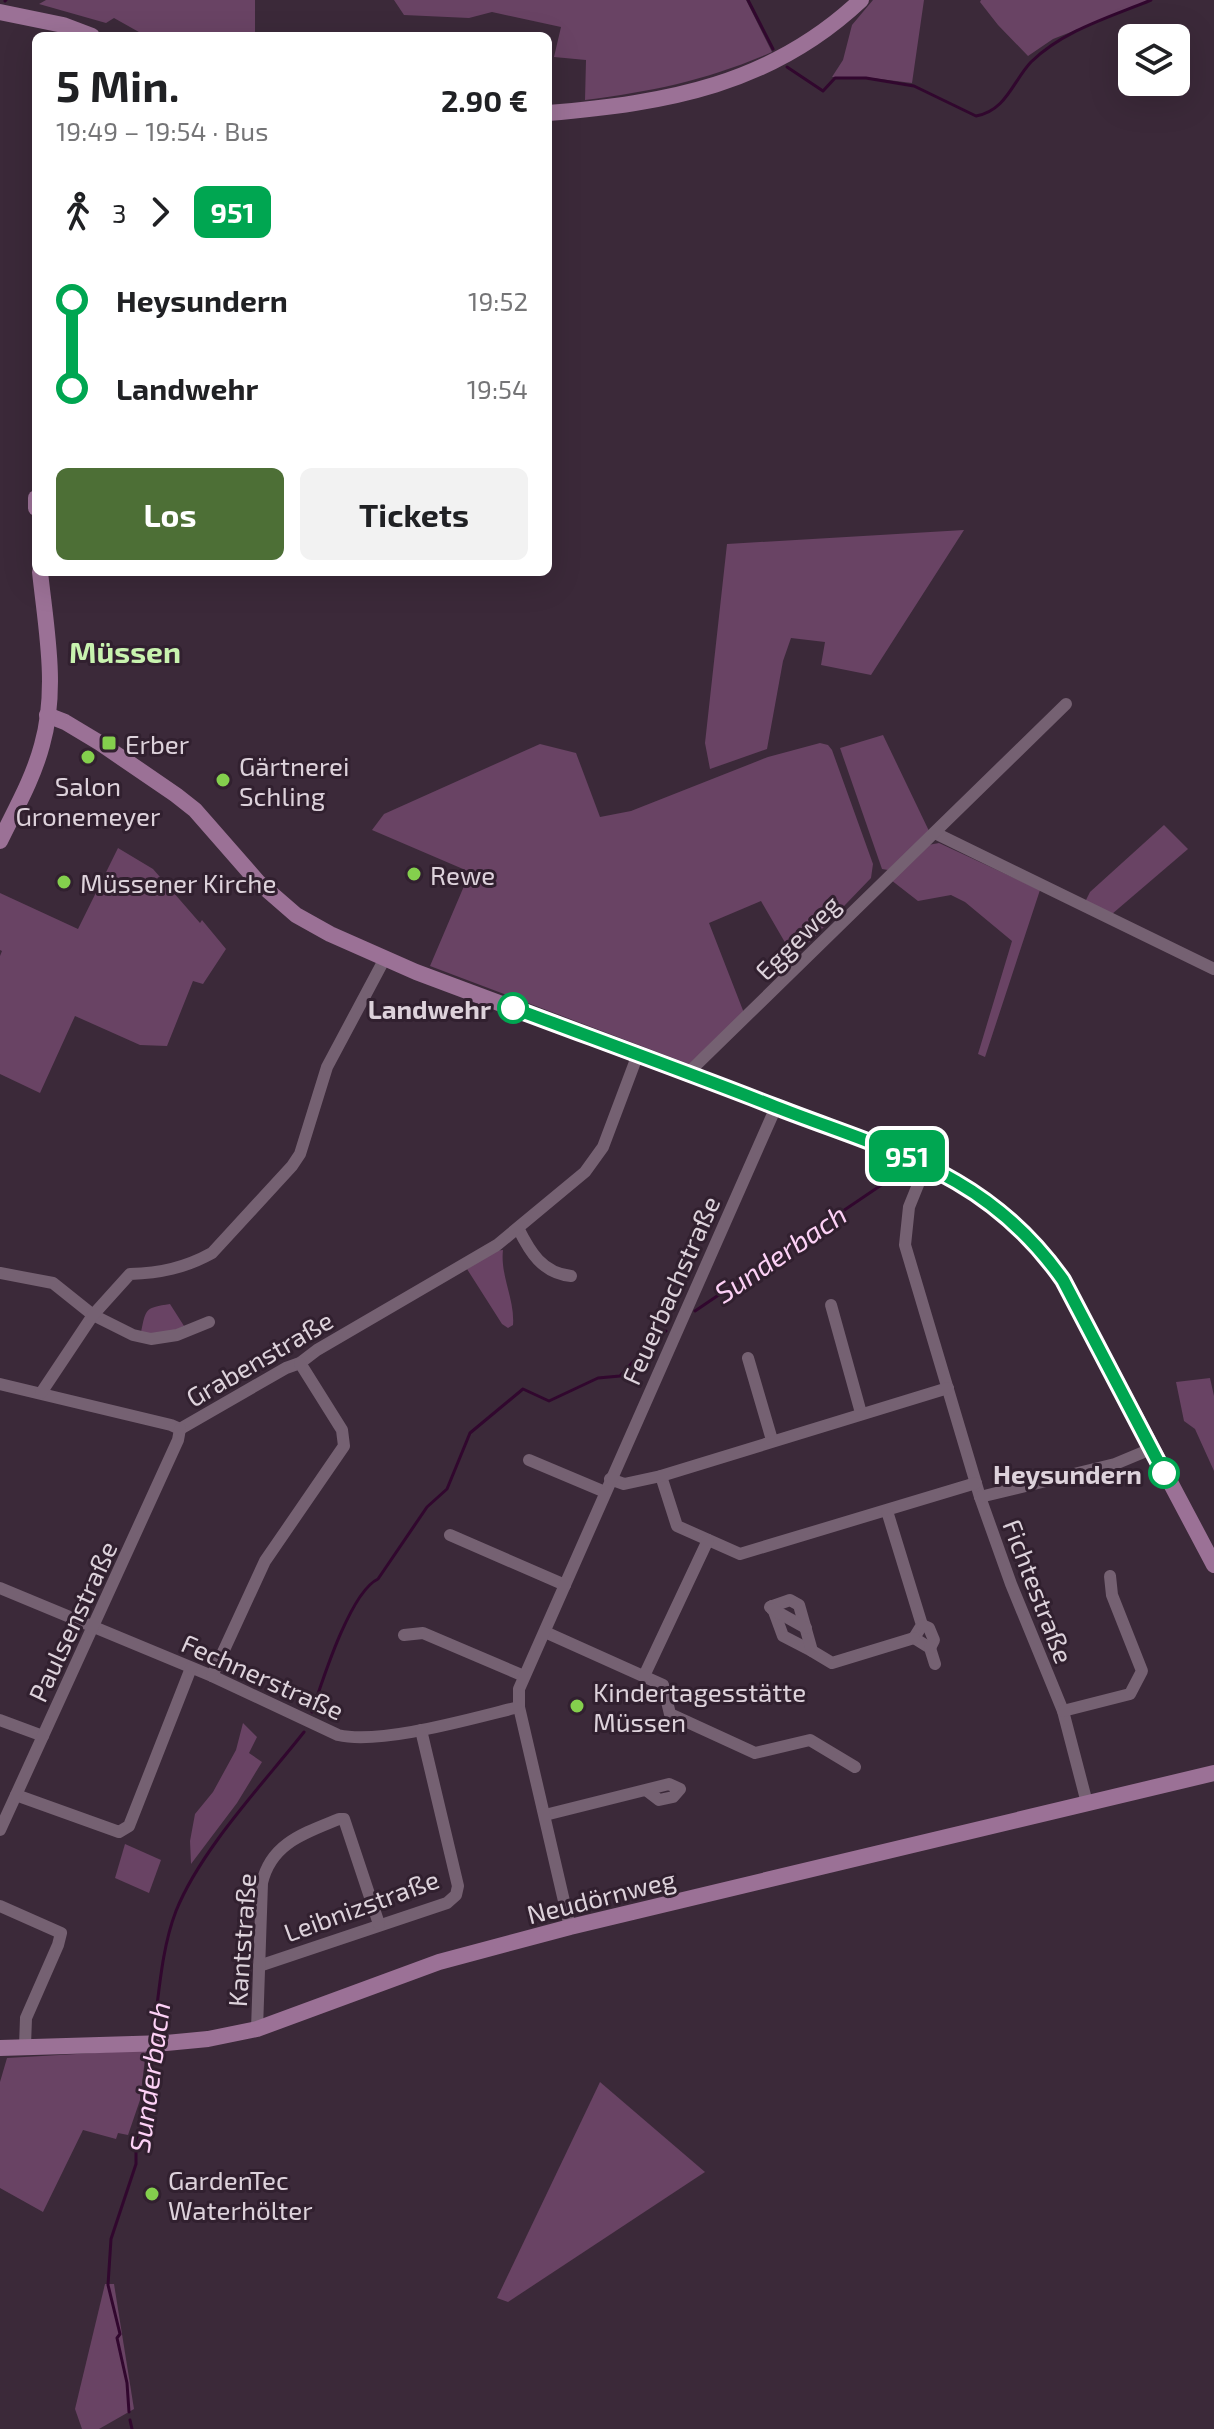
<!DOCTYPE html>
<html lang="de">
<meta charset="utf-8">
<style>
:root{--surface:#fff;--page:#f2f2f2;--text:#202124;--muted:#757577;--accent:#4d6f36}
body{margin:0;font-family:"Exo 2",sans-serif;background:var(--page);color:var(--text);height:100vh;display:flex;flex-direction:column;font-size:30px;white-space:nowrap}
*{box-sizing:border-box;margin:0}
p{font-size:26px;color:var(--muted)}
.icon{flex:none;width:44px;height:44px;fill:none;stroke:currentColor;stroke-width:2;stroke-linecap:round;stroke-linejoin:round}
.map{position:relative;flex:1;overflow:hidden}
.side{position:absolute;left:32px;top:32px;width:520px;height:544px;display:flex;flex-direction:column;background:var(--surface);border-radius:12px;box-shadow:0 8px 32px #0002}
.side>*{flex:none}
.badge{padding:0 16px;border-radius:12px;font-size:28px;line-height:52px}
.controls{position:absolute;left:1118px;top:24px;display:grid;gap:16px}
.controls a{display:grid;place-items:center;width:72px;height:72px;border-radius:12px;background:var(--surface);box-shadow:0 8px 32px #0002;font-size:40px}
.map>.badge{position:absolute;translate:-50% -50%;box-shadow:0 0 0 4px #fff}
.legs{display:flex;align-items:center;gap:12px;height:88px;padding:0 24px;font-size:26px}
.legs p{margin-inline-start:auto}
.summary{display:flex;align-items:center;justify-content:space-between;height:136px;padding:0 24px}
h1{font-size:44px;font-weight:700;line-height:60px}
.primary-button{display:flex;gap:16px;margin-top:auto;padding:16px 24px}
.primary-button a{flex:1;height:92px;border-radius:12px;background:var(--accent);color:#fff;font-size:32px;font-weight:700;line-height:92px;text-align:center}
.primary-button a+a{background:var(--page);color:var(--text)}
ul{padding:0 24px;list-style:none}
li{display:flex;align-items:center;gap:28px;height:88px;font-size:30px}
li i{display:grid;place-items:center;width:12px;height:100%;margin:0 10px;background:currentColor}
li i::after{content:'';width:20px;height:20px;margin:-10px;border:6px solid;border-radius:50%;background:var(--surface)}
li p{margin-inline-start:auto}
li:first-child i{background:linear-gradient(#0000 50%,currentColor 0)}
li:last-child i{background:linear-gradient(currentColor 50%,#0000 0)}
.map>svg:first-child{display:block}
.green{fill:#694364}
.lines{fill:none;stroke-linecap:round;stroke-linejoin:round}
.stream{stroke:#31072e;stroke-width:3}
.street{stroke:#756172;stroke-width:12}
.secondary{stroke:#9b7196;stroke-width:16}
.line-1-casing{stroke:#fff;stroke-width:18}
.line-1{stroke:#00a651;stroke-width:12}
.poi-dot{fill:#84cf4d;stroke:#31202f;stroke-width:3}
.stop-1-dot{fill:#fff;stroke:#00a651;stroke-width:4}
.labels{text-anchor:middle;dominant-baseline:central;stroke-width:6;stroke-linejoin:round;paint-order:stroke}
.poi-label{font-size:26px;fill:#ddd2db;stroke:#31202f;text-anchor:start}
.street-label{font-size:26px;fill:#ddd2db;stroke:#31202f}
.stop-label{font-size:26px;font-weight:bold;fill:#ddd2db;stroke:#31202f;text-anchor:end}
.water-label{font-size:28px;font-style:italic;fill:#fdd1f6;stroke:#31202f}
.quarter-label{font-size:30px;font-weight:bold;fill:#c8f3af;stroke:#31202f}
</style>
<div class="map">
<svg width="1214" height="2429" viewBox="0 0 1214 2429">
<rect width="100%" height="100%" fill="#3b2939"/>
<g class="green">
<polygon points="46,0 255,0 255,36 146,36 114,18 106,23 39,4"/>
<path d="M394 0H746L772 52C707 80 654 91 585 100L586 60 554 57 561 27 492 12 469 18 404 15Z"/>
<polygon points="873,0 924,0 912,83 872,78 832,77 843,60 852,25"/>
<polygon points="981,0 1153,0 1053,39 1028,56 998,25 980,2"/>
<polygon points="964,530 871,675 821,665 825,642 791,638 783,661 767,749 710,769 705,743 727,544"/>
<polygon points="883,735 929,831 888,870 882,869 840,748"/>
<polygon points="820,743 828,745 832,750 873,864 871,878 794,958 761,901 709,923 744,1013 689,1064 430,966 470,872 372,830 384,814 540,744 576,753 600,817 631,811 768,757"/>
<polygon points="1164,825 1188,849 1112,914 1085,902 1090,892"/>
<polygon points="939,843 1040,890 985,1057 978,1054 1012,941 965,902 951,895 918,901 891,880 928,845"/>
<polygon points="118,848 153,869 200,923 202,920 226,949 203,984 193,981 167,1046 140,1045 75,1016 40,1093 0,1074 0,956 2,951 0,950 0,893 78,929"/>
<path d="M503 1250C500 1276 515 1299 513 1325L508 1328 502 1324 467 1269 494 1251Z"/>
<path d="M170 1304 184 1326C169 1334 158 1336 141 1332 146 1308 145 1308 170 1304Z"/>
<polygon points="1210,1378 1214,1396 1214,1471 1195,1429 1184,1421 1176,1382"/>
<polygon points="243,1723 257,1737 249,1753 262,1762 237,1803 191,1864 190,1841 195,1814 213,1792 236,1750"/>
<polygon points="125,1844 161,1860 149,1893 115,1878"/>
<polygon points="146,2050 140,2100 128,2135 118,2133 116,2139 83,2130 43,2212 0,2188 0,2082 7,2058"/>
<polygon points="600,2082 705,2172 508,2302 497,2298"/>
<polygon points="105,2284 114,2284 134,2409 99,2429 82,2429 75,2409"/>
</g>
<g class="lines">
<g class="stream">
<polyline points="748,0 773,49"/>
<polyline points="5,1 6,0"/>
<path d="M787 67 823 91 835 78H866L914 86 976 116C1006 111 1013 81 1031 62 1064 30 1110 17 1151 0"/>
<polyline points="695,1311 905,1169"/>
<path d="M312 1712C322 1682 350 1592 378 1579L427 1507 447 1489 470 1433 523 1389 549 1401 598 1378 620 1376 655 1338 666 1331"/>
<path d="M153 2037C159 1996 161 1950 176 1911 201 1849 263 1784 304 1732"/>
<polyline points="129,2412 127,2383 117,2338 120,2334 108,2285 111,2239 136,2164 136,2139 148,2114 152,2078 151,2049"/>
<polyline points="130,2420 132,2429"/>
</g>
<g class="street">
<polyline points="935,833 1214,969"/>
<polyline points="689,1072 1066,704"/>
<polyline points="926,1165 909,1207 905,1245 980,1497 1011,1584 1063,1711 1087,1803"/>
<path d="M518 1228C530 1252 542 1273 571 1276"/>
<polyline points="0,1273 53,1283 93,1315 133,1335 151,1339 177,1335 209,1322"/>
<polyline points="831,1305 861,1413"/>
<polyline points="748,1358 772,1440"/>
<polyline points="0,1384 171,1425 180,1429"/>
<path d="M41 1393 93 1315 130 1274C160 1273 185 1268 212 1253L292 1166 300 1154 327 1067 384 960"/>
<polyline points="180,1429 286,1368 300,1363 317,1350 497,1245 585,1172 603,1147 638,1054"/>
<polyline points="529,1460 605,1492"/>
<polyline points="661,1476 677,1526 740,1554 976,1483"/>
<polyline points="610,1479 624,1484 661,1476 948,1388"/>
<polyline points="980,1497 1115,1464 1151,1449"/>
<polyline points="887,1511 922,1625 914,1638 930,1648 935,1664"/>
<polyline points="450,1535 565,1585"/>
<path d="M0 1588 212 1676 338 1735C382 1745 473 1718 519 1707"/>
<polyline points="772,1606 783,1636 812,1651"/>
<polyline points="770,1607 790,1600 799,1605 812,1651 832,1663 914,1638"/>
<polyline points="772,1609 806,1628"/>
<polyline points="922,1625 929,1628 934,1640 930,1648"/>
<polyline points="545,1632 663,1685 670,1714 755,1753 810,1740 855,1767"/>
<polyline points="404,1635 423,1633 524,1676"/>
<polyline points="212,1676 265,1561 344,1446 342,1430 300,1363"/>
<polyline points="644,1676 708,1540"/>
<polyline points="1063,1711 1130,1694 1142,1671 1112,1595 1110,1576"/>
<polyline points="0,1720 43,1736"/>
<polyline points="16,1795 119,1832 129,1826 191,1668"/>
<polyline points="545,1815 669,1784 680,1789 673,1797 659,1800 646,1790"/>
<polyline points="0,1830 178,1440 180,1429"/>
<polyline points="0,1906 61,1933 58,1945 26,2018 25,2046"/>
<polyline points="570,1927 519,1707 519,1689 776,1107"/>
<polyline points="259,1966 447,1903 456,1895 458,1886 421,1730"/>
<path d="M257 2029 262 1883C271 1843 305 1833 339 1819H344L379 1924"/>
</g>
<g class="secondary">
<polyline points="0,12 63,25 92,36"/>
<path d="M548 113C667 103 771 85 861 0"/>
<polyline points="36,498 36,508"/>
<path d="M47 715 65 722 100 743 176 795 195 810 258 882 296 915 330 934 416 972 887 1148C961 1179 1016 1213 1063 1280L1214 1565"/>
<path d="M0 841C15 810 33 779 42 745 58 689 46 628 40 572"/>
<polyline points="0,2048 166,2043 208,2039 257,2029 439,1962 570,1927 1214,1773"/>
</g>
</g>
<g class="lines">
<defs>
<path id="line-1" d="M513 1008C601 1041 689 1073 776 1107 892 1152 987 1172 1063 1280L1164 1473"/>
</defs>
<use href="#line-1" class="line-1-casing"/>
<use href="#line-1" class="line-1"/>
</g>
<g class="poi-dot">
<rect x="101" y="735" width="16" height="16" rx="4"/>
<circle cx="88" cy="757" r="8"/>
<circle cx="223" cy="780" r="8"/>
<circle cx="414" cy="874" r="8"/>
<circle cx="64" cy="882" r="8"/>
<circle cx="577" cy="1706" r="8"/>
<circle cx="152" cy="2194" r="8"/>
</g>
<g class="stop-1-dot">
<circle cx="513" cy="1008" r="14"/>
<circle cx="1164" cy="1473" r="14"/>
</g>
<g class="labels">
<g class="poi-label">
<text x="125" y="743">Erber</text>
<text x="239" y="765">Gärtnerei<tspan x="239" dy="30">Schling</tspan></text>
<text x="88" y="785" text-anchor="middle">Salon<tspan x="88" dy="30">Gronemeyer</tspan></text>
<text x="430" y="874">Rewe</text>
<text x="80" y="882">Müssener Kirche</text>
<text x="593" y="1691">Kindertagesstätte<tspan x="593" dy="30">Müssen</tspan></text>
<text x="168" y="2179">GardenTec<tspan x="168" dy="30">Waterhölter</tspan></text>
</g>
<g class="street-label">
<text transform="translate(797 937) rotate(-45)">Eggeweg</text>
<text transform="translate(670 1290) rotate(-66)">Feuerbachstraße</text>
<text transform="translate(259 1358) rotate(-30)">Grabenstraße</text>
<text transform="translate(1039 1591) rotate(69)">Fichtestraße</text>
<text transform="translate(72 1621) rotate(-65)">Paulsenstraße</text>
<text transform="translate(263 1676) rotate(24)">Fechnerstraße</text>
<text transform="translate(601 1896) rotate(-14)">Neudörnweg</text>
<text transform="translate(361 1905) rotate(-20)">Leibnizstraße</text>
<text transform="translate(241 1940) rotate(-86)">Kantstraße</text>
</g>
<g class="stop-label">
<text x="491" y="1008">Landwehr</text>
<text x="1142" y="1473">Heysundern</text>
</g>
<g class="water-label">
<text transform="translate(780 1253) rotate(-34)">Sunderbach</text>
<text transform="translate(149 2077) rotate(-82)">Sunderbach</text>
</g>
<g class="quarter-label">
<text x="125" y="651">Müssen</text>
</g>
</g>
</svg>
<div class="controls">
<a><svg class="icon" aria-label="layers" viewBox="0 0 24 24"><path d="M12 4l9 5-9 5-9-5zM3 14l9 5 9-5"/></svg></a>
</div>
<b class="badge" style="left:907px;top:1156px;background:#00a651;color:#fff">951</b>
<section class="side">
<div class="summary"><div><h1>5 Min.</h1><p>19:49 – 19:54 · Bus</p></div><b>2.90 €</b></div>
<div class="legs"><svg class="icon" aria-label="walk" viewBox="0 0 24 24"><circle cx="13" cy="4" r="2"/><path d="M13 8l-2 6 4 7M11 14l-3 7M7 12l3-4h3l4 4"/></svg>3<svg class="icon" aria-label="forward" viewBox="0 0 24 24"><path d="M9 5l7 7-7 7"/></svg><b class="badge" style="background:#00a651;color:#fff">951</b></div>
<ul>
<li><i style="color:#00a651"></i><b>Heysundern</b><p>19:52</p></li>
<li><i style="color:#00a651"></i><b>Landwehr</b><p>19:54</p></li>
</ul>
<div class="primary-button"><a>Los</a><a>Tickets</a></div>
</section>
</div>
